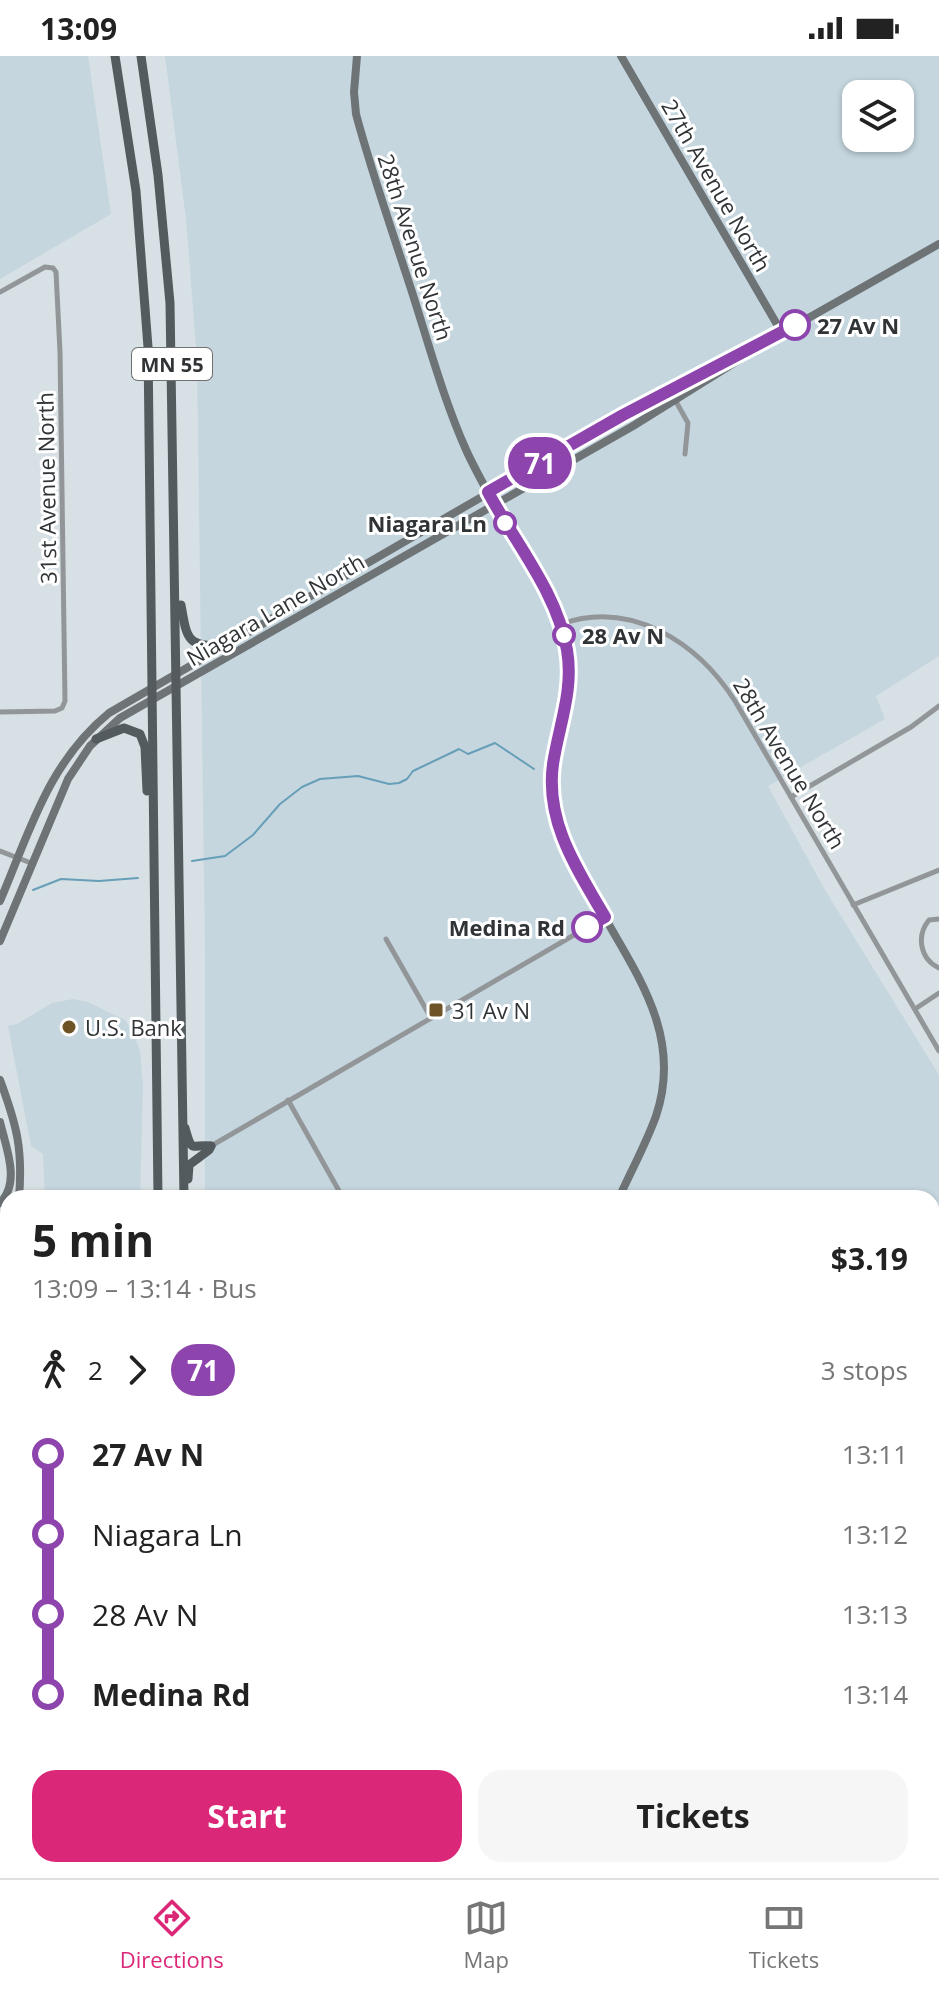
<!DOCTYPE html>
<meta charset="utf-8">
<style>
:root{--surface:#fff;--page:#f6f6f6;--text:#222;--muted:#767676;--line:#e0e0e0;--accent:#db2777}
body{margin:0;font-family:"Open Sans",sans-serif;background:var(--page);color:var(--text);height:100vh;display:flex;flex-direction:column;font-size:30px;white-space:nowrap}
*{box-sizing:border-box;margin:0}
p{font-size:26px;color:var(--muted)}
.icon{flex:none;width:44px;height:44px;fill:none;stroke:currentColor;stroke-width:2;stroke-linecap:round;stroke-linejoin:round}
.map{position:relative;flex:1;overflow:hidden}
.drawer{position:absolute;left:0px;top:1134px;width:940px;height:688px;display:flex;flex-direction:column;background:var(--surface);border-radius:24px 24px 0 0;box-shadow:0 2px 6px #0004}
.drawer>*{flex:none}
.badge{padding:0 16px;border-radius:26px;font-size:28px;line-height:52px}
.controls{position:absolute;left:842px;top:24px;display:grid;gap:16px}
.controls a{display:grid;place-items:center;width:72px;height:72px;border-radius:16px;background:var(--surface);box-shadow:0 2px 6px #0004;font-size:40px}
.map>.badge{position:absolute;translate:-50% -50%;box-shadow:0 0 0 4px #fff}
.legs{display:flex;align-items:center;gap:12px;height:88px;padding:0 32px;font-size:26px}
.legs p{margin-inline-start:auto}
.headline{display:flex;align-items:center;justify-content:space-between;height:136px;padding:0 32px}
h1{font-size:44px;font-weight:700;line-height:60px}
.action{display:flex;gap:16px;margin-top:auto;padding:16px 32px}
.action a{flex:1;height:92px;border-radius:24px;background:var(--accent);color:#fff;font-size:32px;font-weight:700;line-height:92px;text-align:center}
.action a+a{background:var(--page);color:var(--text)}
ul{padding:0 32px;list-style:none}
li{display:flex;align-items:center;gap:28px;height:80px;font-size:30px}
li i{display:grid;place-items:center;width:12px;height:100%;margin:0 10px;background:currentColor}
li i::after{content:'';width:20px;height:20px;margin:-10px;border:6px solid;border-radius:50%;background:var(--surface)}
li p{margin-inline-start:auto}
li:first-child i{background:linear-gradient(#0000 50%,currentColor 0)}
li:last-child i{background:linear-gradient(currentColor 50%,#0000 0)}
.status{display:flex;justify-content:space-between;align-items:center;height:56px;padding:0 40px;background:var(--surface);direction:ltr}
.status svg{height:22px;fill:currentColor}
.dock{display:flex;justify-content:space-around;align-items:center;height:112px;border-top:2px solid var(--line);background:var(--surface);font-size:22px;color:var(--muted)}
.dock a{display:grid;justify-items:center;gap:4px}
.dock .current{color:var(--accent)}
.map>svg:first-child{display:block}
.built{fill:#c5d6df;fill-rule:evenodd}
.green{fill:#9dcbe2}
.water{fill:#679eb8}
.lines{fill:none;stroke-linecap:round;stroke-linejoin:round}
.stream{stroke:#679eb8;stroke-width:2}
.street{stroke:#929698;stroke-width:5}
.secondary{stroke:#6e7376;stroke-width:8}
.primary{stroke:#545b5e;stroke-width:9}
.line-1-casing{stroke:#fff;stroke-width:18}
.line-1{stroke:#8e44ad;stroke-width:12}
.stop-1-dot{fill:#fff;stroke:#8e44ad;stroke-width:4}
.poi-dot{fill:#6d5325;stroke:#fff;stroke-width:3}
.labels{text-anchor:middle;dominant-baseline:central;stroke-width:6;stroke-linejoin:round;paint-order:stroke}
.shield{fill:#fff;stroke:#6f7172;stroke-width:2}
.shield-label{font-size:20px;font-weight:bold;fill:#313436}
.street-label{font-size:22px;fill:#313436;stroke:#fff}
.stop-label{font-size:22px;font-weight:bold;fill:#313436;stroke:#fff;text-anchor:start}
.poi-label{font-size:22px;fill:#313436;stroke:#fff;text-anchor:start}
</style>
<div class="status"><b>13:09</b><svg viewBox="0 0 49 12"><path d="M0 12V9h3v3zM5 12V6h3v6zM10 12V3h3v9zM15 12V0h3v12zM26 1h20v11H26zM47 4h2v5h-2z"/></svg></div>
<div class="map">
<svg width="939" height="1822" viewBox="0 0 939 1822">
<rect width="100%" height="100%" fill="#d7e0e4"/>
<g class="built">
<polygon points="0,0 88,0 111,158 0,223"/>
<path d="M165 0H939V600L876 640 885 663 768 730 825 834 939 1019V1144L932 1148V1142H205V896L197 303 186 163ZM856 38H900V82H856Z"/>
<polygon points="73,943 88,946 125,964 133,976 140,995 143,1029 140,1142 45,1142 43,1098 31,1090 8,970 17,968 52,947"/>
<polygon points="8,1209 8,1672 0,1676 0,1221"/>
<polygon points="97,1814 339,1814 342,1822 98,1822"/>
<polygon points="429,1814 542,1814 535,1822 522,1822 505,1814 479,1815 463,1822 432,1822"/>
</g>
<g class="green">
<polygon points="932,1564 939,1588 939,1654 932,1657"/>
<polygon points="575,1814 607,1814 601,1822 570,1822"/>
</g>
<polygon class="water" points="607,1814 820,1814 818,1822 601,1822"/>
<g class="lines">
<g class="stream">
<polyline points="192,805 225,800 253,779 280,748 302,731 320,723 358,720 389,728 399,727 407,723 413,715 455,695 459,693 468,698 495,687 534,713"/>
<polyline points="33,834 61,823 99,825 138,822"/>
<polyline points="932,1448 939,1436"/>
</g>
<g class="street">
<polyline points="0,236 45,211 53,212 56,216 60,296 65,645 62,652 55,655 0,656"/>
<polyline points="674,342 688,367 685,398"/>
<path d="M561 568C632 543 698 587 735 645L939 995"/>
<polyline points="791,741 911,671 939,650"/>
<polyline points="0,795 31,807"/>
<polyline points="853,849 939,814"/>
<path d="M939 863 929 864C916 880 920 903 939 912"/>
<polyline points="386,883 431,962"/>
<polyline points="915,953 939,937"/>
<polyline points="288,1044 343,1142"/>
<polyline points="211,1090 605,861"/>
<polyline points="932,1264 939,1255"/>
<polyline points="0,1412 8,1407"/>
<polyline points="0,1438 8,1452"/>
</g>
<g class="secondary">
<path d="M357 0 354 36 356 58C372 118 393 177 412 236 429 289 444 345 467 396 484 432 505 467 525 501 539 525 556 549 563 576 582 645 538 705 559 773 567 801 585 827 600 853 637 919 683 980 656 1060 646 1088 631 1115 619 1142"/>
<polyline points="621,0 782,277"/>
<path d="M0 845C30 775 48 707 109 657L623 359 733 303"/>
<polyline points="0,885 68,723 90,690 120,662 633,370 782,277 939,188"/>
<path d="M0 1024C17 1070 23 1093 19 1142"/>
<path d="M0 1066C6 1092 21 1126 0 1147"/>
<polyline points="932,1159 939,1155"/>
<polyline points="0,1186 7,1182"/>
<polyline points="0,1694 8,1689"/>
<polyline points="0,1711 8,1707"/>
<polyline points="0,1815 14,1822"/>
</g>
<g class="primary">
<polyline points="115,0 136,135 148,291 158,1142"/>
<polyline points="141,0 158,119 170,247 184,1142"/>
<path d="M181 549C187 584 187 591 225 590"/>
<polyline points="96,683 124,672 140,678 145,691 147,735"/>
<path d="M185 1072C192 1098 191 1088 211 1090"/>
<polyline points="188,1123 189,1109 209,1094 211,1090"/>
<polyline points="363,1814 367,1822"/>
<polyline points="391,1814 394,1822"/>
</g>
</g>
<g class="lines">
<defs>
<path id="line-1" d="M587 871 605 861C577 813 545 766 553 708 559 669 574 634 567 594 557 536 515 487 488 436L623 359 795 269"/>
</defs>
<use href="#line-1" class="line-1-casing"/>
<use href="#line-1" class="line-1"/>
</g>
<g class="stop-1-dot">
<circle cx="795" cy="269" r="14"/>
<circle cx="505" cy="467" r="10"/>
<circle cx="564" cy="579" r="10"/>
<circle cx="587" cy="871" r="14"/>
</g>
<g class="poi-dot">
<rect x="428" y="946" width="16" height="16" rx="4"/>
<circle cx="69" cy="971" r="8"/>
</g>
<g class="labels">
<rect class="shield" x="132" y="292" width="80" height="32" rx="6"/>
<g class="shield-label">
<text x="172" y="308">MN 55</text>
</g>
<g class="street-label">
<text transform="translate(717 129) rotate(60)">27th Avenue North</text>
<text transform="translate(416 191) rotate(72)">28th Avenue North</text>
<text transform="translate(46 432) rotate(-91)">31st Avenue North</text>
<text transform="translate(275 553) rotate(-30)">Niagara Lane North</text>
<text transform="translate(790 707) rotate(59)">28th Avenue North</text>
</g>
<g class="stop-label">
<text x="817" y="269">27 Av N</text>
<text x="487" y="467" text-anchor="end">Niagara Ln</text>
<text x="582" y="579">28 Av N</text>
<text x="565" y="871" text-anchor="end">Medina Rd</text>
</g>
<g class="poi-label">
<text x="452" y="954">31 Av N</text>
<text x="85" y="971">U.S. Bank</text>
</g>
</g>
</svg>
<div class="controls">
<a><svg class="icon" aria-label="layers" viewBox="0 0 24 24"><path d="M12 4l9 5-9 5-9-5zM3 14l9 5 9-5"/></svg></a>
</div>
<b class="badge" style="left:540px;top:407px;background:#8e44ad;color:#fff">71</b>
<section class="drawer">
<div class="headline"><div><h1>5 min</h1><p>13:09 – 13:14 · Bus</p></div><b>$3.19</b></div>
<div class="legs"><svg class="icon" aria-label="walk" viewBox="0 0 24 24"><circle cx="13" cy="4" r="2"/><path d="M13 8l-2 6 4 7M11 14l-3 7M7 12l3-4h3l4 4"/></svg>2<svg class="icon" aria-label="forward" viewBox="0 0 24 24"><path d="M9 5l7 7-7 7"/></svg><b class="badge" style="background:#8e44ad;color:#fff">71</b><p>3 stops</p></div>
<ul>
<li><i style="color:#8e44ad"></i><b>27 Av N</b><p>13:11</p></li>
<li><i style="color:#8e44ad"></i><span>Niagara Ln</span><p>13:12</p></li>
<li><i style="color:#8e44ad"></i><span>28 Av N</span><p>13:13</p></li>
<li><i style="color:#8e44ad"></i><b>Medina Rd</b><p>13:14</p></li>
</ul>
<div class="action"><a>Start</a><a>Tickets</a></div>
</section>
</div>
<nav class="dock">
<a class="current"><svg class="icon" aria-label="directions" viewBox="0 0 24 24"><path d="M12 3l9 9-9 9-9-9zM9 14v-3h6M13 9l2 2-2 2"/></svg>Directions</a>
<a><svg class="icon" aria-label="map" viewBox="0 0 24 24"><path d="M3 6l6-2 6 2 6-2v14l-6 2-6-2-6 2zM9 4v14M15 6v14"/></svg>Map</a>
<a><svg class="icon" aria-label="tickets" viewBox="0 0 24 24"><path d="M3 7h18v10H3zM15 7v10"/></svg>Tickets</a>
</nav>
